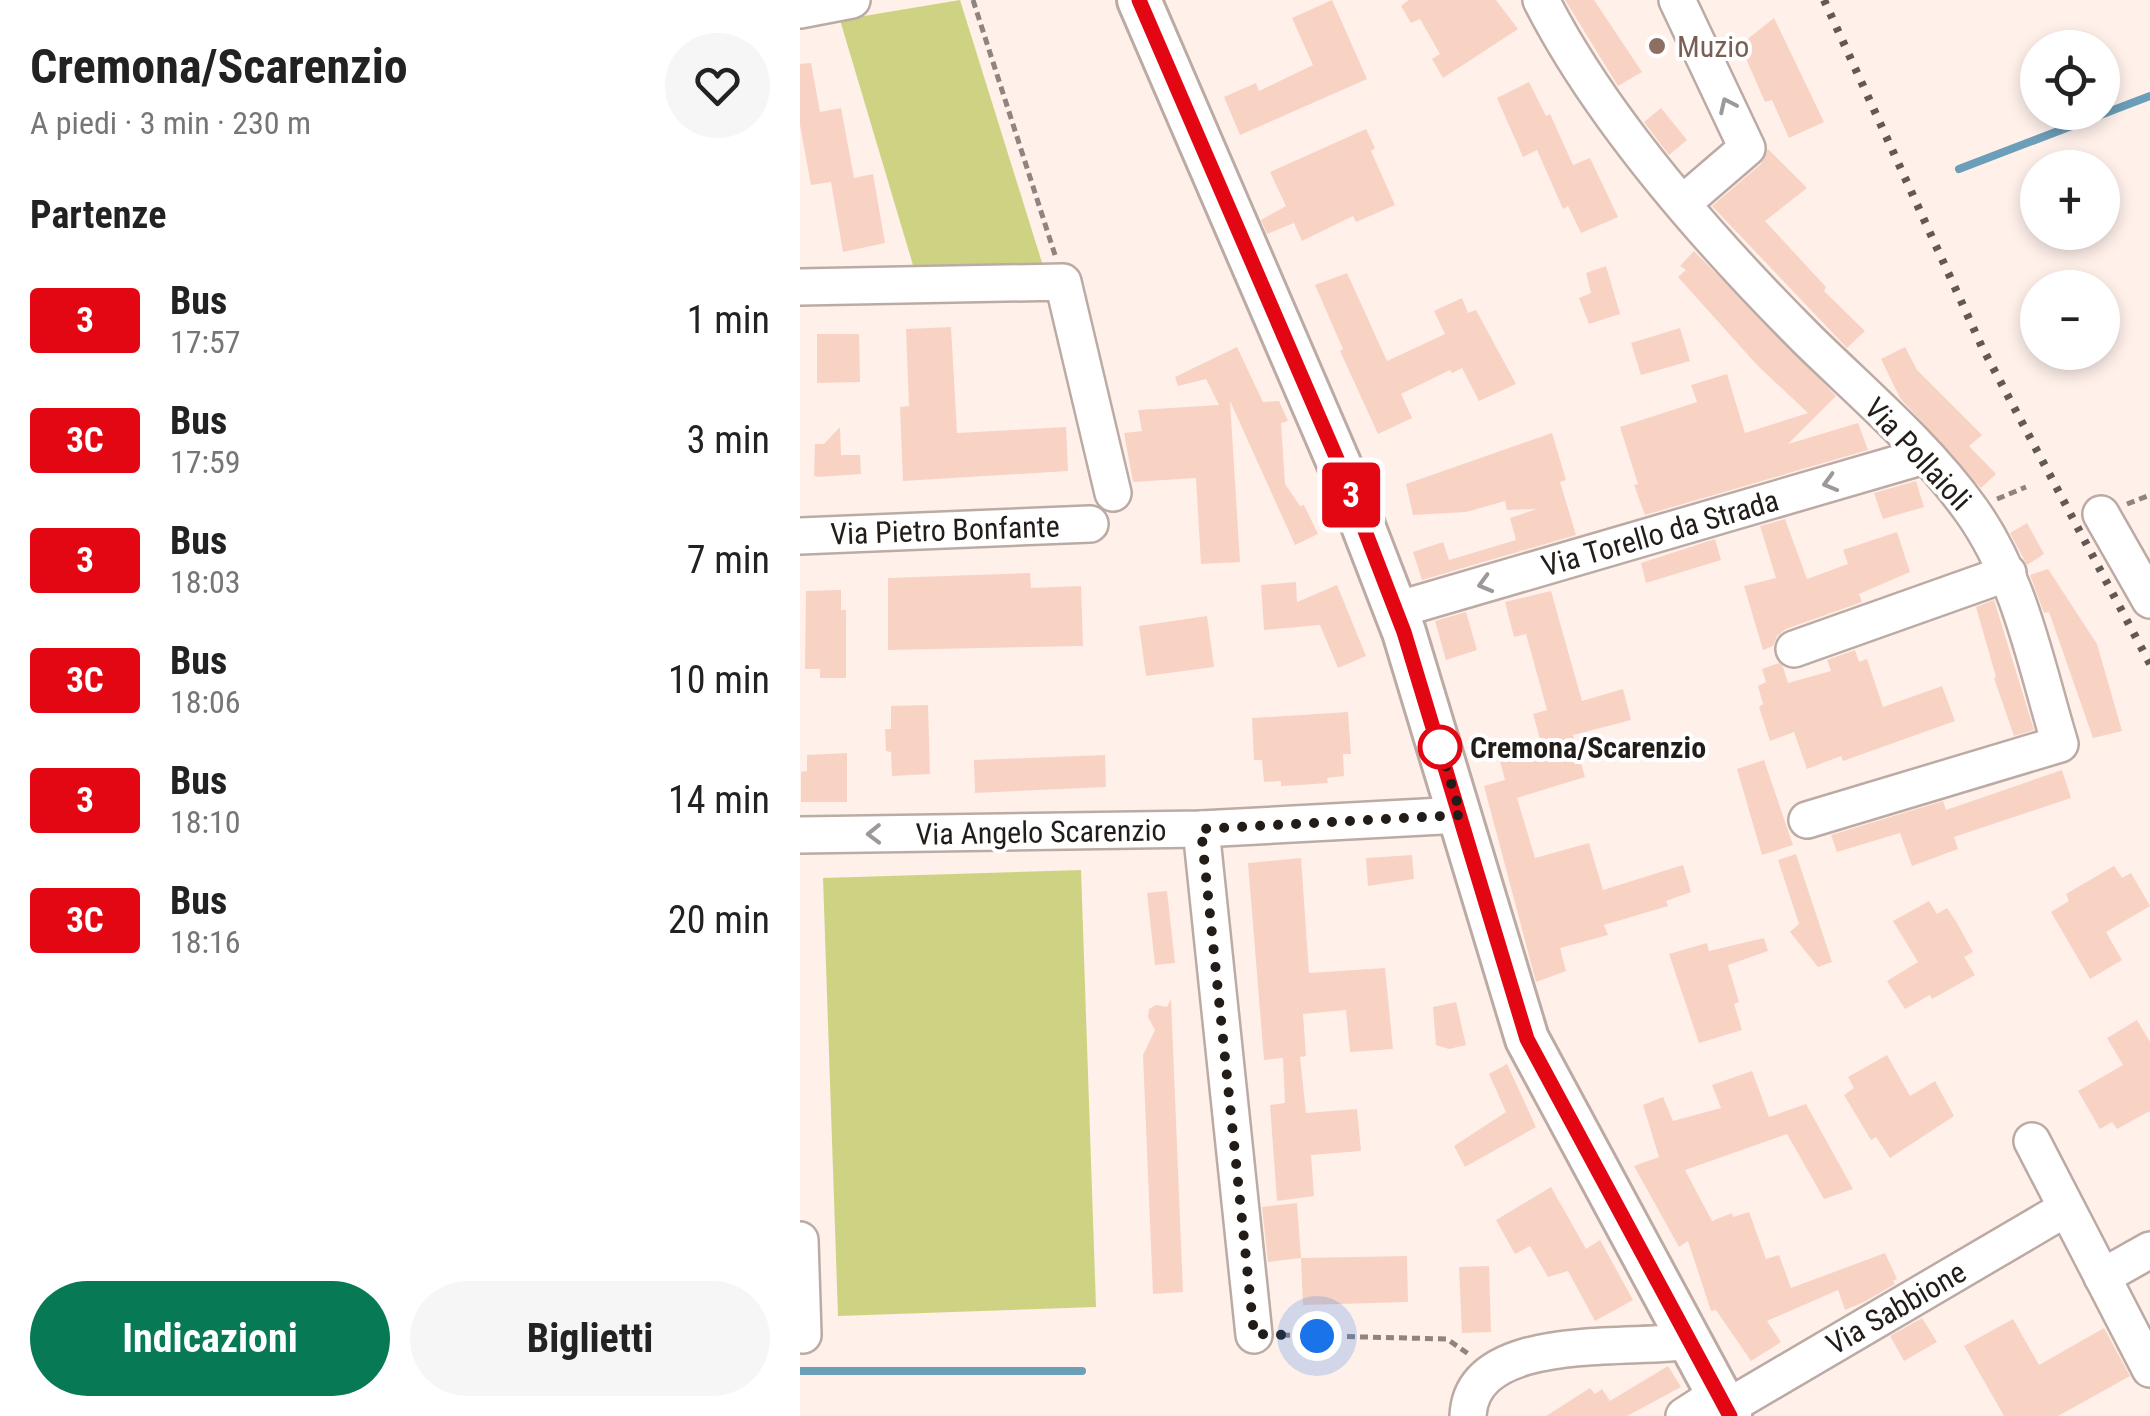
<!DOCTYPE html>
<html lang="it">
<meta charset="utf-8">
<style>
:root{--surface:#fff;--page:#f6f6f6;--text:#222;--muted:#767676;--accent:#077954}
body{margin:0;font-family:"Roboto Condensed",sans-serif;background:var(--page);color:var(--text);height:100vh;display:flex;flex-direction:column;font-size:38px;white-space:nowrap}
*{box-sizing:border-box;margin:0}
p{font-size:32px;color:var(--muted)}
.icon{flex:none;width:55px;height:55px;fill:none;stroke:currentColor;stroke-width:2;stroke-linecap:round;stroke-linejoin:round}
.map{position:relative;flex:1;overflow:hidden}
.side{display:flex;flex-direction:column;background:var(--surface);width:800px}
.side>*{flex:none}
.badge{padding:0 20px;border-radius:8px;font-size:35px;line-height:65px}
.controls{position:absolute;left:1220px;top:30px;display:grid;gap:20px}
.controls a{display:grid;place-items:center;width:100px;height:100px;border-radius:50%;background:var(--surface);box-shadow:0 5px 15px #0003;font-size:50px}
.you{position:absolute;width:50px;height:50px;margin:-25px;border:8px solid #fff;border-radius:50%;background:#1a73e8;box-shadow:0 0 0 15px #1a73e833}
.map>.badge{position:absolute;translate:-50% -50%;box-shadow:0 0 0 5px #fff}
h2{padding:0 30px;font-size:38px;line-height:90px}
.round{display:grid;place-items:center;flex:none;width:105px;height:105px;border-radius:52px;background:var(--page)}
.head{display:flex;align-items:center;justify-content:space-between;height:170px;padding:0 30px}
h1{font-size:48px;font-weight:700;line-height:75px}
.action{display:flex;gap:20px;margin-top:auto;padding:20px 30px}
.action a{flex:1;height:115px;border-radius:60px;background:var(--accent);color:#fff;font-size:40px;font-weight:700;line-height:115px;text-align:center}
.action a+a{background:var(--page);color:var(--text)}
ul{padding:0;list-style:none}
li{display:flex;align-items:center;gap:30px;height:120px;padding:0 30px}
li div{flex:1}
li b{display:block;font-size:38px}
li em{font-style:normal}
li .badge{min-width:110px;font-weight:700;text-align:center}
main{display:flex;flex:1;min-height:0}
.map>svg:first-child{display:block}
.green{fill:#ced384}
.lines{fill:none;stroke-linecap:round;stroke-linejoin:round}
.stream{stroke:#6b9eb8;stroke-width:8}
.building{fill:#f8d3c4}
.minor-casing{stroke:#bcaba4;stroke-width:40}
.major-casing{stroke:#bcaba4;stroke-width:48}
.path{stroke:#8f8480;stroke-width:5;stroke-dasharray:8 5;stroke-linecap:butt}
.minor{stroke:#fff;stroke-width:35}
.major{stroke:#fff;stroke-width:42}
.rail{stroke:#625955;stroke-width:8;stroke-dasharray:5 10;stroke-linecap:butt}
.oneway{stroke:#9c9998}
.line-casing{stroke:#fff;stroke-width:22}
.line{stroke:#e30613;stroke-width:15}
.walk{stroke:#231d1a;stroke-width:10;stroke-dasharray:0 18}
.education-dot{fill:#8d6e63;stroke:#fff;stroke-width:4}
.stop-dot{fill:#fff;stroke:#e30613;stroke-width:5}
.labels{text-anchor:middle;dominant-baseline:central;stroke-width:8;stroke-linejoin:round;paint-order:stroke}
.education-label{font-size:30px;fill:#785e54;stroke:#fff;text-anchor:start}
.street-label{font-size:30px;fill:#231d1a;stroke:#fff}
.stop-label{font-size:30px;font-weight:bold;fill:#231d1a;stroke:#fff;text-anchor:start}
</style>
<main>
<section class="side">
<div class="head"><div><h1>Cremona/Scarenzio</h1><p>A piedi · 3 min · 230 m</p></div><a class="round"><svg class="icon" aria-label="heart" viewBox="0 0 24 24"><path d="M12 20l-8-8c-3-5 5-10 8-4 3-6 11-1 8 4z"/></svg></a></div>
<h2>Partenze</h2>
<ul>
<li><span class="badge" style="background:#e30613;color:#fff">3</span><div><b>Bus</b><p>17:57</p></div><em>1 min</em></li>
<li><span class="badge" style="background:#e30613;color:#fff">3C</span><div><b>Bus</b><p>17:59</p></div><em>3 min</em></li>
<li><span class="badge" style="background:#e30613;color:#fff">3</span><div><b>Bus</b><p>18:03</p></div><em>7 min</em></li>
<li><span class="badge" style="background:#e30613;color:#fff">3C</span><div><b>Bus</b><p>18:06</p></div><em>10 min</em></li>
<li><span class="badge" style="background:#e30613;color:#fff">3</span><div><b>Bus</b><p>18:10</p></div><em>14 min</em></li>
<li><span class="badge" style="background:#e30613;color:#fff">3C</span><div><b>Bus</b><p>18:16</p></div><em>20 min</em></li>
</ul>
<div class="action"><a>Indicazioni</a><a>Biglietti</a></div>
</section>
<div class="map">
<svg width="1350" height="1416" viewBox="0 0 1350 1416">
<rect width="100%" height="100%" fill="#fff0ea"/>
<g class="green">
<polygon points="160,0 244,269 118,282 40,20"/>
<polygon points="281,870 296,1307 38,1316 23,878"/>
</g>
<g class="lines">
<g class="stream">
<polyline points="1159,169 1350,96"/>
<polyline points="0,1371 282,1371"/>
</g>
</g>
<g class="building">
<polygon points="532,0 567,79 440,135 424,97 456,83 459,91 513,65 492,18"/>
<polygon points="609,0 696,0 718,29 643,78 632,59 640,54 620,19 611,23 601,6"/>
<polygon points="765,0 794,0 842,72 818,86"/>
<polygon points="974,18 1024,122 989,138 972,100 965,102 940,45"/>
<polygon points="11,63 20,112 41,108 54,178 73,174 85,243 43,252 31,182 11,185 0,125 0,64"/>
<polygon points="729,82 746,116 750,114 773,165 790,158 818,217 781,233 768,206 763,209 737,150 723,157 697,98"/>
<polygon points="861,108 887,140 869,155 844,122"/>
<polygon points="566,129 575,148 571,151 595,205 556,222 553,216 502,241 494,223 467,234 461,220 486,206 470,172"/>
<polygon points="968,149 1007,188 965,221 1026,287 1024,291 1065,331 1047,348 912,206 961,164"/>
<polygon points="894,251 1036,396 988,444 1058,423 1068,450 845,515 834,485 838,484 820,427 897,402 891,385 927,374 945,433 1008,413 957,365 878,277 886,270 880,266"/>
<polygon points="806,266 820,314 789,324 779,298 791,293 786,273"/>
<polygon points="547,273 587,361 645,334 634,311 662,298 668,313 676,310 716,384 679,401 662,368 652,373 650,370 601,394 612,418 578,434 540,351 543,349 515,285"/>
<polygon points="151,327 157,433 266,427 268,471 103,481 100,407 109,406 106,329"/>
<polygon points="880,328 890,361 841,375 831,343"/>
<polygon points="17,334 59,334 60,382 17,383"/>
<polygon points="437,347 463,402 479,401 488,421 481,423 485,484 500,506 504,505 518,534 495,545 430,401 440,562 401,564 396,478 333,482 324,433 342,431 338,410 419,405 406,379 378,386 375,377"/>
<polygon points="1105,347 1117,370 1182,435 1169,446 1196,474 1181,488 1100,398 1081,359"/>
<polygon points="40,427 41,455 60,455 61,474 17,477 14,475 15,444 24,444"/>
<polygon points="752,433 766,480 760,482 776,535 622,580 613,552 643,542 649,560 716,540 710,518 737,509 707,510 705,501 666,512 613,515 606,484"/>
<polygon points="1116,481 1124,507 1083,519 1074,493"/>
<polygon points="985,519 1007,579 1048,564 1043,550 1097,532 1110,572 1059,594 1062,602 986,629 977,636 973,646 963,650 944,586 976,578 960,526"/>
<polygon points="1227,523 1244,554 1227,565 1210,533"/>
<polygon points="915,539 921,560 846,583 841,563"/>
<polygon points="1248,569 1297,644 1322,731 1293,738 1249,612 1244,613 1230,575"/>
<polygon points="230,573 231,588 281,586 283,646 88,650 88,578"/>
<polygon points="496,582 497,602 537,585 566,656 538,668 520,625 464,630 461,585"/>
<polygon points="41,590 41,610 46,610 46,678 20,678 20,669 5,669 6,591"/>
<polygon points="751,591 782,701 823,689 831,720 773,735 785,777 717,798 735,858 789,843 803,890 883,865 891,892 866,901 868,906 804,925 808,935 760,948 766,971 736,982 684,786 705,780 700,761 743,750 733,714 747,710 726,634 714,637 705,602"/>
<polygon points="1194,600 1234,730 1214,736 1194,678 1196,677 1176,607"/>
<polygon points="666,612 677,650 646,660 635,621"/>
<polygon points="407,616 414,667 346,676 339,626"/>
<polygon points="1055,650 1059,662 1067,659 1083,707 1142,686 1155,721 1043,761 1041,756 1007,769 994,732 970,741 959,707 963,704 958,686 966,682 962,669 979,663 983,667 988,683 1031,671 1027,660"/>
<polygon points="128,705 130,774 92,776 91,752 86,751 85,729 91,729 91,706"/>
<polygon points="548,712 551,754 543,754 544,776 527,778 528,783 500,785 481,786 481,781 464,782 462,760 454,760 452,718"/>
<polygon points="47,753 47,802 1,802 1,772 7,771 7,755"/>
<polygon points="305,755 306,787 175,793 174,760"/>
<polygon points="964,760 993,845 962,855 937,769"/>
<polygon points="1262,770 1271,798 1154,837 1158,849 1112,866 1100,833 1037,852 1031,835 1143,801 1146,810"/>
<polygon points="996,854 1032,962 1018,967 990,932 999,924 978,860"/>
<polygon points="612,855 614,879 568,886 566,858"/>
<polygon points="501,858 509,973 585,968 593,1049 550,1052 546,1010 503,1014 506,1056 500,1057 506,1113 557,1109 561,1151 511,1155 514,1196 477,1201 470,1105 485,1103 483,1058 464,1060 448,863"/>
<polygon points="1314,866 1322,878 1331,873 1350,906 1306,932 1322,960 1290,979 1251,912 1269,901 1266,894"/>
<polygon points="367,891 375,963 355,965 347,893"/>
<polygon points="1129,901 1137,914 1147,908 1157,923 1173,952 1164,957 1175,975 1132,999 1130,995 1105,1009 1087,981 1118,962 1093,921"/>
<polygon points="964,938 968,951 928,965 939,1002 934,1004 942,1030 899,1043 869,954 907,943 909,951"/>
<polygon points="371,999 383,1292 353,1294 343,1055 355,1030 348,1017 349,1009 356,1005 367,1007"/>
<polygon points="656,1002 666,1045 649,1049 636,1045 633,1007"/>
<polygon points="1337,1020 1350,1042 1350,1111 1317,1129 1312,1122 1300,1129 1278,1091 1323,1065 1307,1038"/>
<polygon points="1087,1055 1110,1096 1135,1081 1154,1116 1090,1158 1076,1137 1071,1140 1044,1095 1054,1088 1048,1077"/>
<polygon points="707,1064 736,1127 665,1167 654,1146 706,1112 689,1074"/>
<polygon points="952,1071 969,1117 1006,1104 1053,1189 1024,1199 987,1134 885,1170 912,1221 932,1213 933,1217 949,1212 966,1259 979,1255 991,1288 1085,1253 1097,1279 1093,1281 1095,1284 1064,1302 1045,1310 1038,1290 967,1321 981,1342 951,1361 916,1310 911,1311 888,1241 879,1247 834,1166 859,1157 843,1105 863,1097 873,1121 921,1108 912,1085"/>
<polygon points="751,1187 786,1249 800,1240 833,1300 795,1321 768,1271 748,1277 730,1246 715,1254 696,1220"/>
<polygon points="497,1203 501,1258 468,1262 462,1207"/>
<polygon points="607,1256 608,1302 503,1305 501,1258"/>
<polygon points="689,1266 691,1332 662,1333 659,1267"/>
<polygon points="1122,1318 1137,1342 1104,1361 1090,1336"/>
<polygon points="1213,1319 1239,1365 1304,1328 1330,1376 1258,1416 1204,1416 1164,1346"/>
<polygon points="868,1366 881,1387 827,1416 746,1416 790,1388 795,1394 802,1389 810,1401"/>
</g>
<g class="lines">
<defs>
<g id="minor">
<path d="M741 0C803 122 911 243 1008 340 1063 394 1126 447 1171 510 1220 578 1236 665 1260 744L1007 820"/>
<polyline points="877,0 947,148 883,203"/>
<polyline points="0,10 52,0"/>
<polyline points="0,287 263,282 313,493"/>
<polyline points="1301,514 1350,600"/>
<polyline points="0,536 290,524"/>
<polyline points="596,610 1124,456"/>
<polyline points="994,649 1208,573"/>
<polyline points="401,829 454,1335"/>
<polyline points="0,835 401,829 661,815"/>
<polyline points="1232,1141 1350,1369"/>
<polyline points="0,1240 3,1335"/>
<polyline points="1302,1277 1350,1250"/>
<polyline points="926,1408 1265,1209"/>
<path d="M668 1416C672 1330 830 1351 890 1341"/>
<polyline points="884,1416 918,1394"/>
</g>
<polyline id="major" points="339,0 540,466 604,632 727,1039 930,1416"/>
</defs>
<use href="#minor" class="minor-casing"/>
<use href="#major" class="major-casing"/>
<g class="path">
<polyline points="173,0 255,255"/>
<polyline points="1197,499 1226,487"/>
<polyline points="1327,504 1350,495"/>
<polyline points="482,1335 647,1339 670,1355"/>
</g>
<use href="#minor" class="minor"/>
<use href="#major" class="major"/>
<polyline class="rail" points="1024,0 1182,347 1350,664"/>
</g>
<defs><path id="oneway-chevron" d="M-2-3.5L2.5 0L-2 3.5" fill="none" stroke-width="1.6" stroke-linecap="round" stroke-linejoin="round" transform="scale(2.5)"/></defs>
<g class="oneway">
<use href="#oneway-chevron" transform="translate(927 105) rotate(-115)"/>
<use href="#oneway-chevron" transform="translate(1030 483) rotate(164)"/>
<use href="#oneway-chevron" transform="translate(685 584) rotate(164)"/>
<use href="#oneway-chevron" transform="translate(74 834) rotate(179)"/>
</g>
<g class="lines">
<defs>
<polyline id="line" points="339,0 540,466 604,632 727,1039 930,1416"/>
</defs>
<use href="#line" class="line-casing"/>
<use href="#line" class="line"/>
<polyline class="walk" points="517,1336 454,1334 401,829 661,815 640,747"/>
</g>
<circle class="education-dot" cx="857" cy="46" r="10"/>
<circle class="stop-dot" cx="640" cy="747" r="20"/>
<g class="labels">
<g class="education-label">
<text x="877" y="46">Muzio</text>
</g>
<g class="street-label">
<text transform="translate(1118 454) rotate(47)">Via Pollaioli</text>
<text transform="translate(145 530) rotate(-2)">Via Pietro Bonfante</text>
<text transform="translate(860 533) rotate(-16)">Via Torello da Strada</text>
<text transform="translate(241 832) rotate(-1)">Via Angelo Scarenzio</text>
<text transform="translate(1096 1308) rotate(-30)">Via Sabbione</text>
</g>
<g class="stop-label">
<text x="670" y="747">Cremona/Scarenzio</text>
</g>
</g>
</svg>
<div class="controls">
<a><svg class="icon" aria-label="locate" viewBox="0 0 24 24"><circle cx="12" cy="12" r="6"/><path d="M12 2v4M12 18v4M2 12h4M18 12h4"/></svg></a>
<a>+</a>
<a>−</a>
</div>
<div class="you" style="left:517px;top:1336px"></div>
<b class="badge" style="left:551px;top:495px;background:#e30613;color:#fff">3</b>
</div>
</main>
